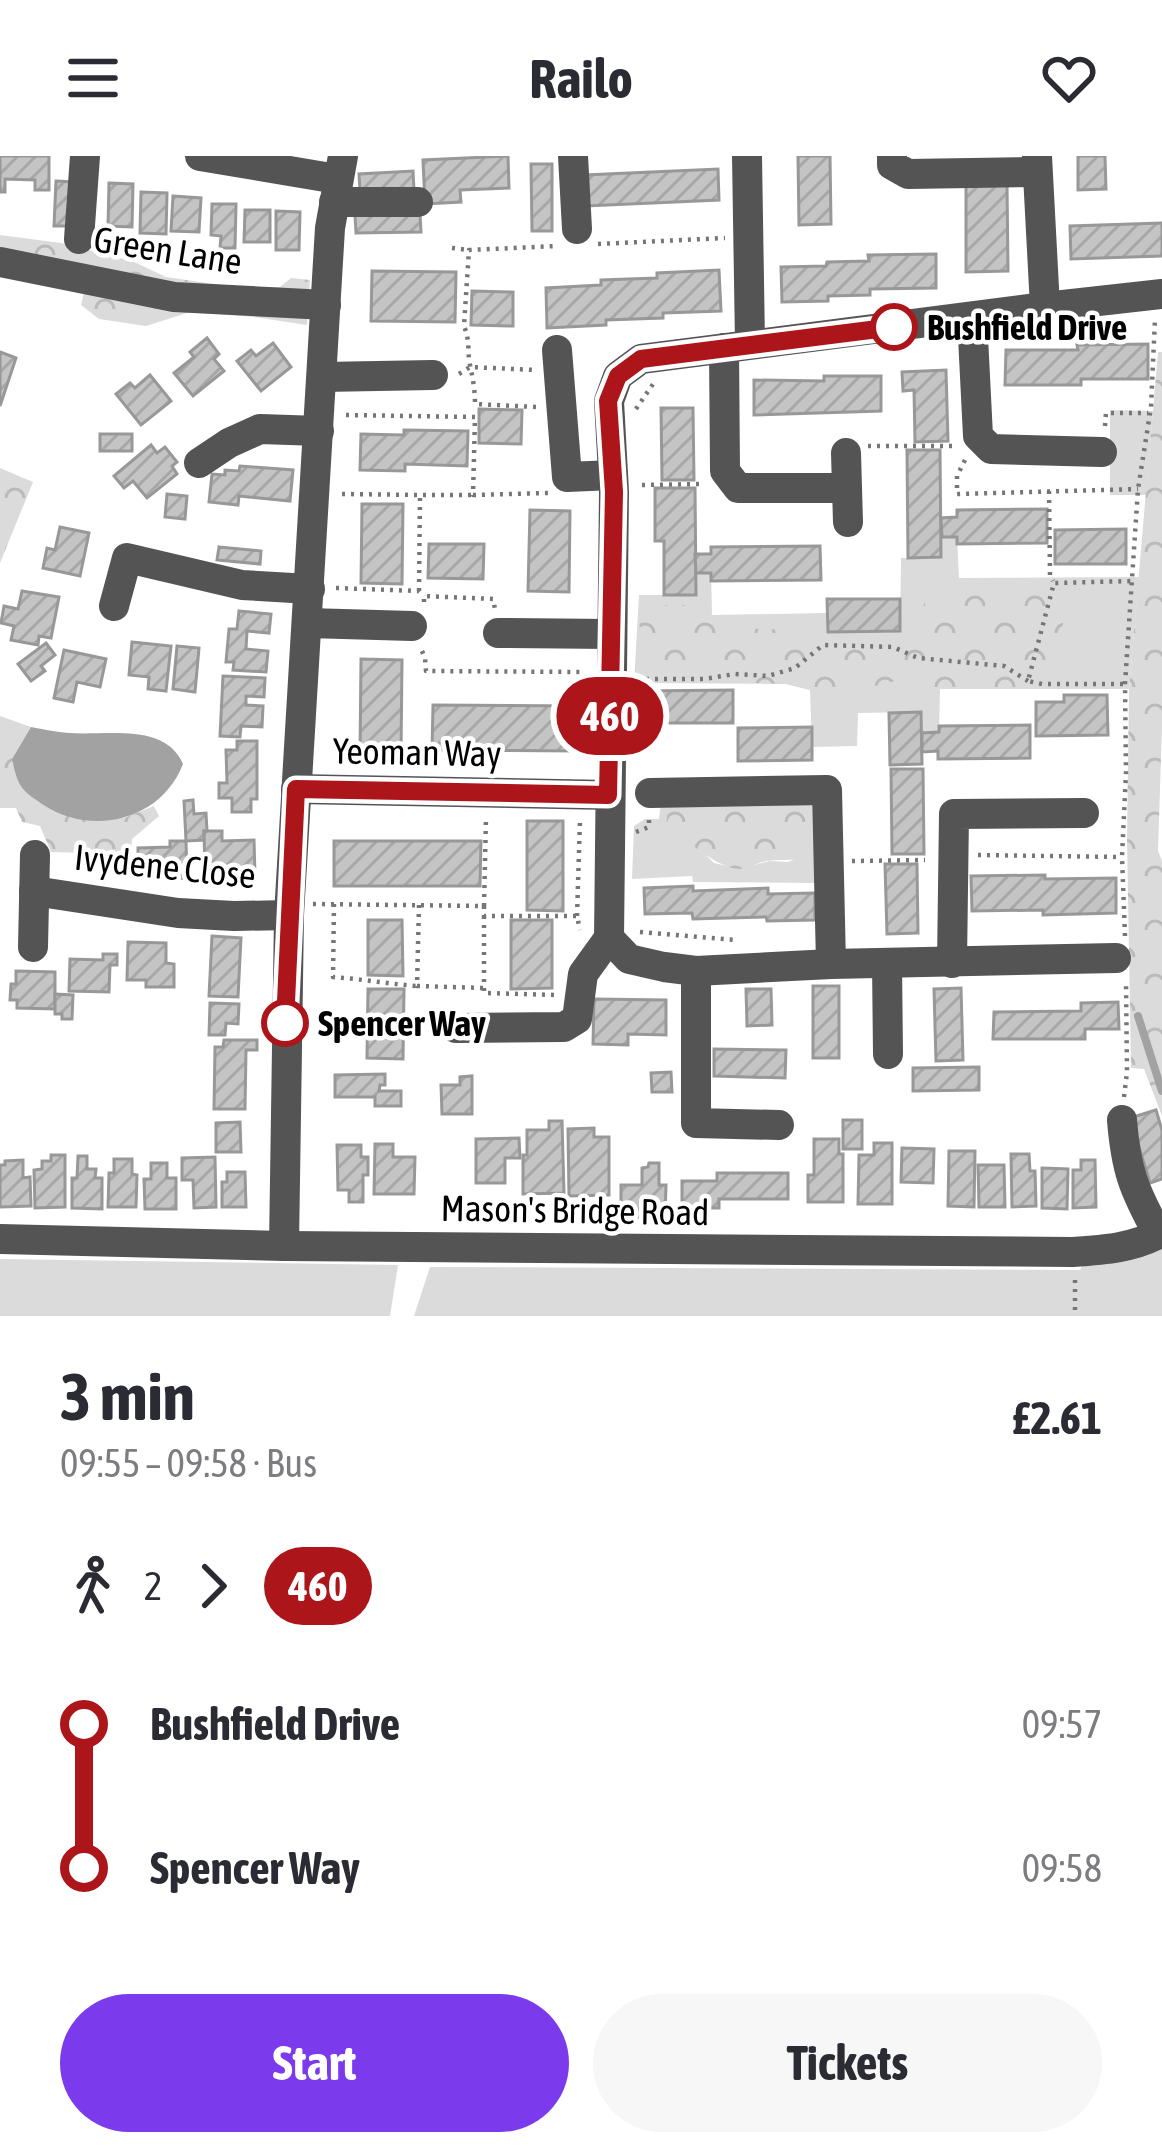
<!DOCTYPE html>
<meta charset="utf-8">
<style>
:root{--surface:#fff;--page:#f7f7f7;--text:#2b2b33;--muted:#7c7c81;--accent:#7c3aed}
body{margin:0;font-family:"Asap Condensed",sans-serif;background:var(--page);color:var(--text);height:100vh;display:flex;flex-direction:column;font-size:45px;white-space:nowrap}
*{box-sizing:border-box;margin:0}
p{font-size:39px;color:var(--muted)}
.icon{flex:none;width:66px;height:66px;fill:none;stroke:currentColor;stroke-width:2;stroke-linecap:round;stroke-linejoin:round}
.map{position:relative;height:1160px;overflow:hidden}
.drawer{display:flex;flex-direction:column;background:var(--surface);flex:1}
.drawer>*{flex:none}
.badge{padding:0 24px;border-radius:39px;font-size:42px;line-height:78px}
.map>.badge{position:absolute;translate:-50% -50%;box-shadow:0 0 0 6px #fff}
.legs{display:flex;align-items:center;gap:18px;height:132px;padding:0 60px;font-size:39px}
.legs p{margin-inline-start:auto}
.summary{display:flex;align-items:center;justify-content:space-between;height:204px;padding:0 60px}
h1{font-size:66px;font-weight:700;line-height:90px}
.primary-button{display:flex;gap:24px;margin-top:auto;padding:24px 60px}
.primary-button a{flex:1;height:138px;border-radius:72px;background:var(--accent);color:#fff;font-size:48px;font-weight:700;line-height:138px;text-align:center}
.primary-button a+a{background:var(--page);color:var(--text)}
ul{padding:0 60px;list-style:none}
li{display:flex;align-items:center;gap:42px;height:144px;font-size:45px}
li i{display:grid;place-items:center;width:18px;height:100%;margin:0 15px;background:currentColor}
li i::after{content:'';width:30px;height:30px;margin:-15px;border:9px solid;border-radius:50%;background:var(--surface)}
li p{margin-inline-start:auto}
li:first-child i{background:linear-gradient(#0000 50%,currentColor 0)}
li:last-child i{background:linear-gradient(currentColor 50%,#0000 0)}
header{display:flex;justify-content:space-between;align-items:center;height:156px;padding:0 60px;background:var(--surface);font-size:54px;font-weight:700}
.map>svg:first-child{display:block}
.green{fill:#dbdbdb}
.forest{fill:url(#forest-crowns)}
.water{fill:#a2a2a2}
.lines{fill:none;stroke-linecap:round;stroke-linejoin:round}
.stream{stroke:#a2a2a2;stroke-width:8}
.building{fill:url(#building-hatch);stroke:#989898;stroke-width:3}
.path{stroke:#767676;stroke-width:4.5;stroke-dasharray:3 6;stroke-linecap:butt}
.minor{stroke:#545454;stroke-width:30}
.line-1-casing{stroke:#fff;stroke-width:27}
.line-1{stroke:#ac151a;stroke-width:18}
.stop-1-dot{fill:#fff;stroke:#ac151a;stroke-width:6}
.labels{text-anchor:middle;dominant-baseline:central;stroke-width:9;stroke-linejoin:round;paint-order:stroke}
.street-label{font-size:36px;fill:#000;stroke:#fff}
.stop-label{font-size:36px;font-weight:bold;fill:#000;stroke:#fff;text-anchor:start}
</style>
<header><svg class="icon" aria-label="menu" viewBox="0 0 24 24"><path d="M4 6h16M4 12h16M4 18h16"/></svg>Railo<svg class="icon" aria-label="heart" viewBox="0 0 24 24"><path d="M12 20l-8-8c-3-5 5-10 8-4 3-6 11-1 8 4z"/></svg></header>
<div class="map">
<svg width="1162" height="1160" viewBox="0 0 1162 1160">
<defs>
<pattern id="forest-crowns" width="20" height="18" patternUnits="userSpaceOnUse" patternTransform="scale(3)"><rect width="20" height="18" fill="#dbdbdb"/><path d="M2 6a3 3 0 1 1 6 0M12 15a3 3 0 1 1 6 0" fill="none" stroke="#bababa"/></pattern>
<pattern id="building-hatch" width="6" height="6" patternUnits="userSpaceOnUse" patternTransform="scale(3)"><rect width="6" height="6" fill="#c4c4c4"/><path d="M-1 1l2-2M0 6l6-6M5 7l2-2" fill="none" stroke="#a7a7a7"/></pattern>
</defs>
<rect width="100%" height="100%" fill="#fff"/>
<g class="green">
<polygon points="1110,254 1153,255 1146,339 1110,339"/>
<polygon points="942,381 957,381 959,422 1139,421 1129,533 940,533 939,576 922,577 920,556 858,557 857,590 812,591 810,534 786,528 634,527 639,439 695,439 696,417 711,417 712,459 827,457 828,476 900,475 901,402 941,401"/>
<polygon points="669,644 667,670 695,688 714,707 739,713 770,705 788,706 821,692 820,727 693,726 692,720 632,723 634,670 645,663 659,663 660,653"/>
<polygon points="1162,1090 1162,1160 414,1160 430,1111 1080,1114 1083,1108"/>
<polygon points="0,1103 398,1109 390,1160 0,1160"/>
</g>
<g class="forest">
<polygon points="0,79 61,87 132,105 166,121 234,131 280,131 291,122 310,124 307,169 254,161 190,156 146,170 99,163 81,149 89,115 0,99"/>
<polygon points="1158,196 1162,196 1162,571 1158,695 1162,705 1162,960 1144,913 1131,912 1127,683 1129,533"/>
<polygon points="0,312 33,326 0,407"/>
<polygon points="1036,427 1067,443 1058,499 1039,533 930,533 904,523 862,533 811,534 787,528 722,526 702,512 639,509 640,450 684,449 696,460 731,472 795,474 818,483 910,484 932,428"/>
<polygon points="0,560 31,571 12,603 124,662 154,650 159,660 132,683 130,714 114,716 84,697 51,696 40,670 22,666 16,652 0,652"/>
<path d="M669 644 811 645 819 651 821 692C803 708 789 702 767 705 758 706 749 713 740 713 717 713 687 683 666 670Z"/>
</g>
<path class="water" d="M31 571C43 573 56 576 69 577 107 580 165 566 183 608 161 665 91 681 42 648 35 643 25 637 21 630 16 623 14 611 12 603Z"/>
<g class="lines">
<polyline class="stream" points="1138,860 1162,935"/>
</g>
<g class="building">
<polygon points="0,0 49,0 49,34 35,34 35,24 5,23 5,36 0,36"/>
<polygon points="508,0 509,32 460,34 461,46 425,48 423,4"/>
<polygon points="798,0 830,0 831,68 799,69"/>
<polygon points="1078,0 1105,0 1106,33 1078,34"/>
<polygon points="531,8 552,8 552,75 532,75"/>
<polygon points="718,13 719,44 586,50 585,19"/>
<polygon points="413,15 414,34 360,36 359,18"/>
<polygon points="56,25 75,26 74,70 54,70"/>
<polygon points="109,27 133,28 132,71 108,70"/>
<polygon points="966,28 1007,28 1008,115 966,116"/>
<polygon points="141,36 167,37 166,78 140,77"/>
<polygon points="173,40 201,42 199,76 171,75"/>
<polygon points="212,48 236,48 235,92 220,92 221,80 211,79"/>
<polygon points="245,54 270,54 270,86 244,86"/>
<polygon points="276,55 300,56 299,94 276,94"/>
<polygon points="420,58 421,76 356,77 355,59"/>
<polygon points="1162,67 1162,100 1071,103 1070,70"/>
<polygon points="936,98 936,132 870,133 870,139 828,140 828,145 782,146 781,111 826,110 827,106 869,105 868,99"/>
<polygon points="719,114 721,155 663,157 663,162 606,164 606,169 547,172 546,132 601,129 601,124 657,122 657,117"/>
<polygon points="372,115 456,116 455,166 371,165"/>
<polygon points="472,135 513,136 513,170 471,169"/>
<polygon points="207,182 219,198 214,203 224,215 193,240 174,217 194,201 190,196"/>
<polygon points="273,187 291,211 261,235 237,205 251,194 256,200"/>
<polygon points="1148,188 1148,223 1081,223 1081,229 1005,229 1006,194 1078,194 1077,189"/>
<polygon points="0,196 16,202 0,250"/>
<polygon points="946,214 948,285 915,286 914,234 903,235 902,216"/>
<polygon points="150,219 171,245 141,269 116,238 130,227 135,232"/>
<polygon points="824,220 881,220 881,255 754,259 754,224 824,225"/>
<polygon points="661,252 693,252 694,324 662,324"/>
<polygon points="479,253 522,254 521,288 479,287"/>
<polygon points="404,274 468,275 467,310 405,308 405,315 360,314 361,278 404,279"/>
<rect x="100" y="278" width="32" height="17"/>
<polygon points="151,289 157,297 165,291 177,306 172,310 177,318 147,342 133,325 124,332 114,320"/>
<polygon points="907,294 940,294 941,401 908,402"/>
<polygon points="240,310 293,314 290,345 239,340 238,349 209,346 212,318 225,319 225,314 239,315"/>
<polygon points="655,332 695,332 696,439 664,439 664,385 655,385"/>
<polygon points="167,338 187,340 185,363 165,361"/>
<polygon points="362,348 403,348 402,428 361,427"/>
<polygon points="1047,353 1047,387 957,388 957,381 942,381 941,362 957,361 957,354"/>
<polygon points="530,354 570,355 569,436 528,435"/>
<polygon points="60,371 89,377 80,420 43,412 47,392 55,394"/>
<polygon points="1126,373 1126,408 1055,408 1055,374"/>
<polygon points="429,388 484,388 483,423 428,422"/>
<polygon points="820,390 821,424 711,425 711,417 696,417 695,398 711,398 711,391"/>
<polygon points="219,391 261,395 260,408 217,404"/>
<polygon points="22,435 59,441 51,482 39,480 38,489 11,484 14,470 1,467 4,450 18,453"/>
<polygon points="827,443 900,443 900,475 828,476"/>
<polygon points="239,455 271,458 269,477 247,475 246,493 268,495 266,516 233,514 234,506 226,506 229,473 237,473"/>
<polygon points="132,486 171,490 166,535 148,533 149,521 129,519"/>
<polygon points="46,487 55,499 41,510 45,515 31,525 18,508"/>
<polygon points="177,490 199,492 195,536 173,533"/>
<polygon points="64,494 106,503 100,531 77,526 73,546 54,542"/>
<polygon points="361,503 402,504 401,599 360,599"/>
<polygon points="223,520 265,522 264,541 246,540 246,549 263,550 262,571 241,570 240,581 220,580"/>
<polygon points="733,534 733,567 641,567 641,535"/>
<polygon points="1064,539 1107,539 1108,579 1036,580 1036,546 1064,546"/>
<polygon points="433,549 579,550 578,595 432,594"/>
<polygon points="921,556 922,608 890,609 889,557"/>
<polygon points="1030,569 1030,602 938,603 938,595 922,596 922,577 939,576 939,570"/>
<polygon points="812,571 812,604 738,605 738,572"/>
<polygon points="237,585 257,585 257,643 251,643 251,656 232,656 232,642 219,642 219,627 227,627 226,594 237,594"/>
<polygon points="891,613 923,613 924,698 892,698"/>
<polygon points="193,644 194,658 206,657 207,675 204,675 205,684 186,685 184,645"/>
<polygon points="527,665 563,665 563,755 527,754"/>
<polygon points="204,675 222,675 222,685 254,684 255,720 205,721"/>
<polygon points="170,685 186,685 187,722 151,723 150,713 138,713 138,692 170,691"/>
<polygon points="334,685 481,685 480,730 334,730"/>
<polygon points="885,708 917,708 918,777 887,778"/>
<polygon points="1045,719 1045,723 1116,722 1116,757 1043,759 1043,754 972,755 971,720"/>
<polygon points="693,730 693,735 768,732 768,738 815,737 815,764 767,765 766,761 693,763 692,757 645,758 644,732"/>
<polygon points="368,764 402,764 403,820 368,819"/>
<polygon points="511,764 552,764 552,832 511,833"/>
<polygon points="212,780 241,782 238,841 209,840"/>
<polygon points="128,786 166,787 166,807 174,808 174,831 146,831 146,824 127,824"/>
<polygon points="103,798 117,798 117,809 110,809 109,836 69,835 70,803 103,804"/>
<polygon points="16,815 55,816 55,853 17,852 17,844 10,844 11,828 16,828"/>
<rect x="813" y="830" width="26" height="72"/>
<polygon points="961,832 963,904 936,905 934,833"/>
<polygon points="368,833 404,833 403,903 367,902"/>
<polygon points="746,833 771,833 772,869 747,870"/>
<polygon points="55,838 73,839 72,863 62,863 62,858 55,858"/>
<polygon points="594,843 666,844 666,879 628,878 628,889 593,888"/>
<polygon points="1118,846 1119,873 1085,873 1085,883 993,883 994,856 1081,855 1081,847"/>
<polygon points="210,847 239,848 238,868 226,867 225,879 209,879"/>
<polygon points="224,884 257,884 257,894 246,894 245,953 214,953 215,891 223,891"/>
<polygon points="714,893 786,894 785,922 714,920"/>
<polygon points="979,911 979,934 913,935 913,912"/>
<polygon points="671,916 672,936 652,936 651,917"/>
<polygon points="385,918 385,929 380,929 379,935 401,935 401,950 375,950 375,941 335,941 335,919"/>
<polygon points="472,920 472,958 442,958 441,929 460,929 460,921"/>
<polygon points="1156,954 1162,974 1162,1023 1150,1027 1130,962"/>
<rect x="843" y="964" width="19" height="29"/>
<polygon points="549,965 562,965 564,1037 523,1038 523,999 527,999 527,974 549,974"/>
<polygon points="240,966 241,996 216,996 216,967"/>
<polygon points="594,972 594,981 609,981 609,1039 569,1040 568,973"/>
<polygon points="519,982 520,1002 505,1002 505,1027 476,1027 476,983"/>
<polygon points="814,983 839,983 839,998 843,998 843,1046 808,1046 808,1019 814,1019"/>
<polygon points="874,987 892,987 892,1048 858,1048 859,999 874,999"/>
<polygon points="375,988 393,988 393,1001 415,1001 414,1038 374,1038"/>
<polygon points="337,989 361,989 361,1001 368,1001 368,1019 363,1019 363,1046 349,1046 349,1034 338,1034"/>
<polygon points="902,992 934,993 933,1027 901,1026"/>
<polygon points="949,995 975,995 974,1051 948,1050"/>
<polygon points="1011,998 1029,998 1030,1015 1035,1015 1036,1050 1012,1051"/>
<polygon points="51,999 65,999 65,1051 35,1052 34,1014 42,1013 42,1005 51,1005"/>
<polygon points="78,1000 87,1000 87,1013 96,1013 95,1022 102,1022 102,1053 72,1052 72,1022 77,1022"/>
<polygon points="215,1001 216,1051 194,1052 193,1024 182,1024 182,1002"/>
<polygon points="114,1003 132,1003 132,1018 137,1019 136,1051 108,1051 109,1017 114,1017"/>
<polygon points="23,1004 23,1022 30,1021 31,1050 0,1051 0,1009 5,1009 5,1005"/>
<polygon points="1081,1004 1095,1004 1096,1051 1073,1052 1073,1014 1081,1014"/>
<polygon points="151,1007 167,1007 167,1022 176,1022 176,1053 145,1053 144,1023 151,1023"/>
<polygon points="649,1007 659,1007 659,1029 666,1029 665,1061 621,1061 621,1029 642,1029 642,1012 648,1011"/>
<polygon points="978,1009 1004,1009 1005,1051 979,1051"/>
<polygon points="1042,1012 1068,1013 1067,1053 1042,1052"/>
<polygon points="227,1016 245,1016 246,1051 222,1051 222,1026 227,1026"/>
<polygon points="717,1017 788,1017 788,1043 719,1043 719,1052 682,1052 682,1025 717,1025"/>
</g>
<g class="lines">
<g class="path">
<polyline points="598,88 725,82"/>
<polyline points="452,92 469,94"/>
<polyline points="459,218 470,211 535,214"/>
<path d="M536 251 475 248C475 231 472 219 469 204 468 190 469 182 464 170L469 94 557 90"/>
<polyline points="636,253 653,228"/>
<polyline points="346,259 475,261 473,339 548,337"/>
<polyline points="1105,270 1106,257 1148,257"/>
<polyline points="868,290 953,290"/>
<polyline points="965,304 957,320 957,338 1138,333"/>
<polyline points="642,329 702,328"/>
<polyline points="1049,335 1050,419 1053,425"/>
<polyline points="342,338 420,339"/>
<polyline points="336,432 419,435 424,440"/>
<polyline points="419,435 420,339 473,339"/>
<polyline points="424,446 424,440 493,443 495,453"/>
<polyline points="422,495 425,502 426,515 585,516"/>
<polyline points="637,523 704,523 735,518 768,520 795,512 823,489 893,491 918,502 1004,510 1028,525"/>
<polyline points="1123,528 1042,528 1028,525 1054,427 1134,425"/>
<polyline points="636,676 649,671 649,661"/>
<polyline points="978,699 1122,701"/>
<polyline points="852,705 925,704"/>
<polyline points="313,748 484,750 484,760 577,760 580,774"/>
<path d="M334 748 333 821C361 823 389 828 417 830"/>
<polyline points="419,749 417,830 484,832"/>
<polyline points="484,750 486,662"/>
<polyline points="484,760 484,837 556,839"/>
<polyline points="577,760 580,664"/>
<polyline points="640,776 736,784"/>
<polyline points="1125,780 1122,701 1126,617 1125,528 1138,333 1151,251 1155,163"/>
<polyline points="1124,941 1127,916 1126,827"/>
<polyline points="1075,1124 1075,1160"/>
</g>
<g class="minor">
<polyline points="200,0 337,23"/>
<polyline points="573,0 577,73"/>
<polyline points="747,0 750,187"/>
<polyline points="892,0 892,9 908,18 1037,16"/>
<polyline points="1037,0 1045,151"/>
<polyline points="334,46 418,46"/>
<polyline points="79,83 85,0"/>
<polyline points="0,106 174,141 326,149"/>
<polyline points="972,161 978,280 991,293 1102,296"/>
<polyline points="724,192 725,315 738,332 846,332"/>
<polyline points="557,194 567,321 613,319"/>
<polyline points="322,221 433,219"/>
<polyline points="846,297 848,366"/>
<polyline points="199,307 229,287 260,273 319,275"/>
<polyline points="114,450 127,402 242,429 310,433"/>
<polyline points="308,467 412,470"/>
<polyline points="498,477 611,478"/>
<polyline points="296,633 609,639"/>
<polyline points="650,637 827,634 831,808"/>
<polyline points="34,735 178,757 234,760 289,759"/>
<polyline points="33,791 35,699"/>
<polyline points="1116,802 831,808 696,815 664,811 629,803 609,782 614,336 609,245 618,220 641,203 1045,151 1162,138"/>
<polyline points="887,807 888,898"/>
<polyline points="952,807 954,658 1084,657"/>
<polyline points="696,815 696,967 779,969"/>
<polyline points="456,872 564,871 577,863 583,818 609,782"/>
<path d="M1122 964C1126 1015 1134 1034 1158 1078"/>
<path d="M0 1083 284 1090 1072 1096C1103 1094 1135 1092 1162 1076"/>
<polyline points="284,1090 289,759 330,72 343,0"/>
</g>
</g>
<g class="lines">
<defs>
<polyline id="line-1" points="285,867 296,633 608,639 614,336 608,245 618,220 641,203 894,171"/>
</defs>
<use href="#line-1" class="line-1-casing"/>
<use href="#line-1" class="line-1"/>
</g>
<g class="stop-1-dot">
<circle cx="894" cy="171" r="21"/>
<circle cx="285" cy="867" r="21"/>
</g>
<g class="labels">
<g class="street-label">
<text transform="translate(168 94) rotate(9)">Green Lane</text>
<text transform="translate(417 596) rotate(1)">Yeoman Way</text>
<text transform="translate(165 710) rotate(6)">Ivydene Close</text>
<text transform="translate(575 1054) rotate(1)">Mason's Bridge Road</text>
</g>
<g class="stop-label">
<text x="927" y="171">Bushfield Drive</text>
<text x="318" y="867">Spencer Way</text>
</g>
</g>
</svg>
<b class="badge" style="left:610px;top:560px;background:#ac151a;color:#fff">460</b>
</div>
<section class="drawer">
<div class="summary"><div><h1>3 min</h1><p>09:55 – 09:58 · Bus</p></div><b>£2.61</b></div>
<div class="legs"><svg class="icon" aria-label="walk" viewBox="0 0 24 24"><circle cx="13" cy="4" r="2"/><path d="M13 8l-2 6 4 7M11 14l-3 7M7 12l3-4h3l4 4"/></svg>2<svg class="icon" aria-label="forward" viewBox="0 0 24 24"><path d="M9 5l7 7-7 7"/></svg><b class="badge" style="background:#ac151a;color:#fff">460</b></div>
<ul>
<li><i style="color:#ac151a"></i><b>Bushfield Drive</b><p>09:57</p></li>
<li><i style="color:#ac151a"></i><b>Spencer Way</b><p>09:58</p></li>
</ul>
<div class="primary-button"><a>Start</a><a>Tickets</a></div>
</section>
